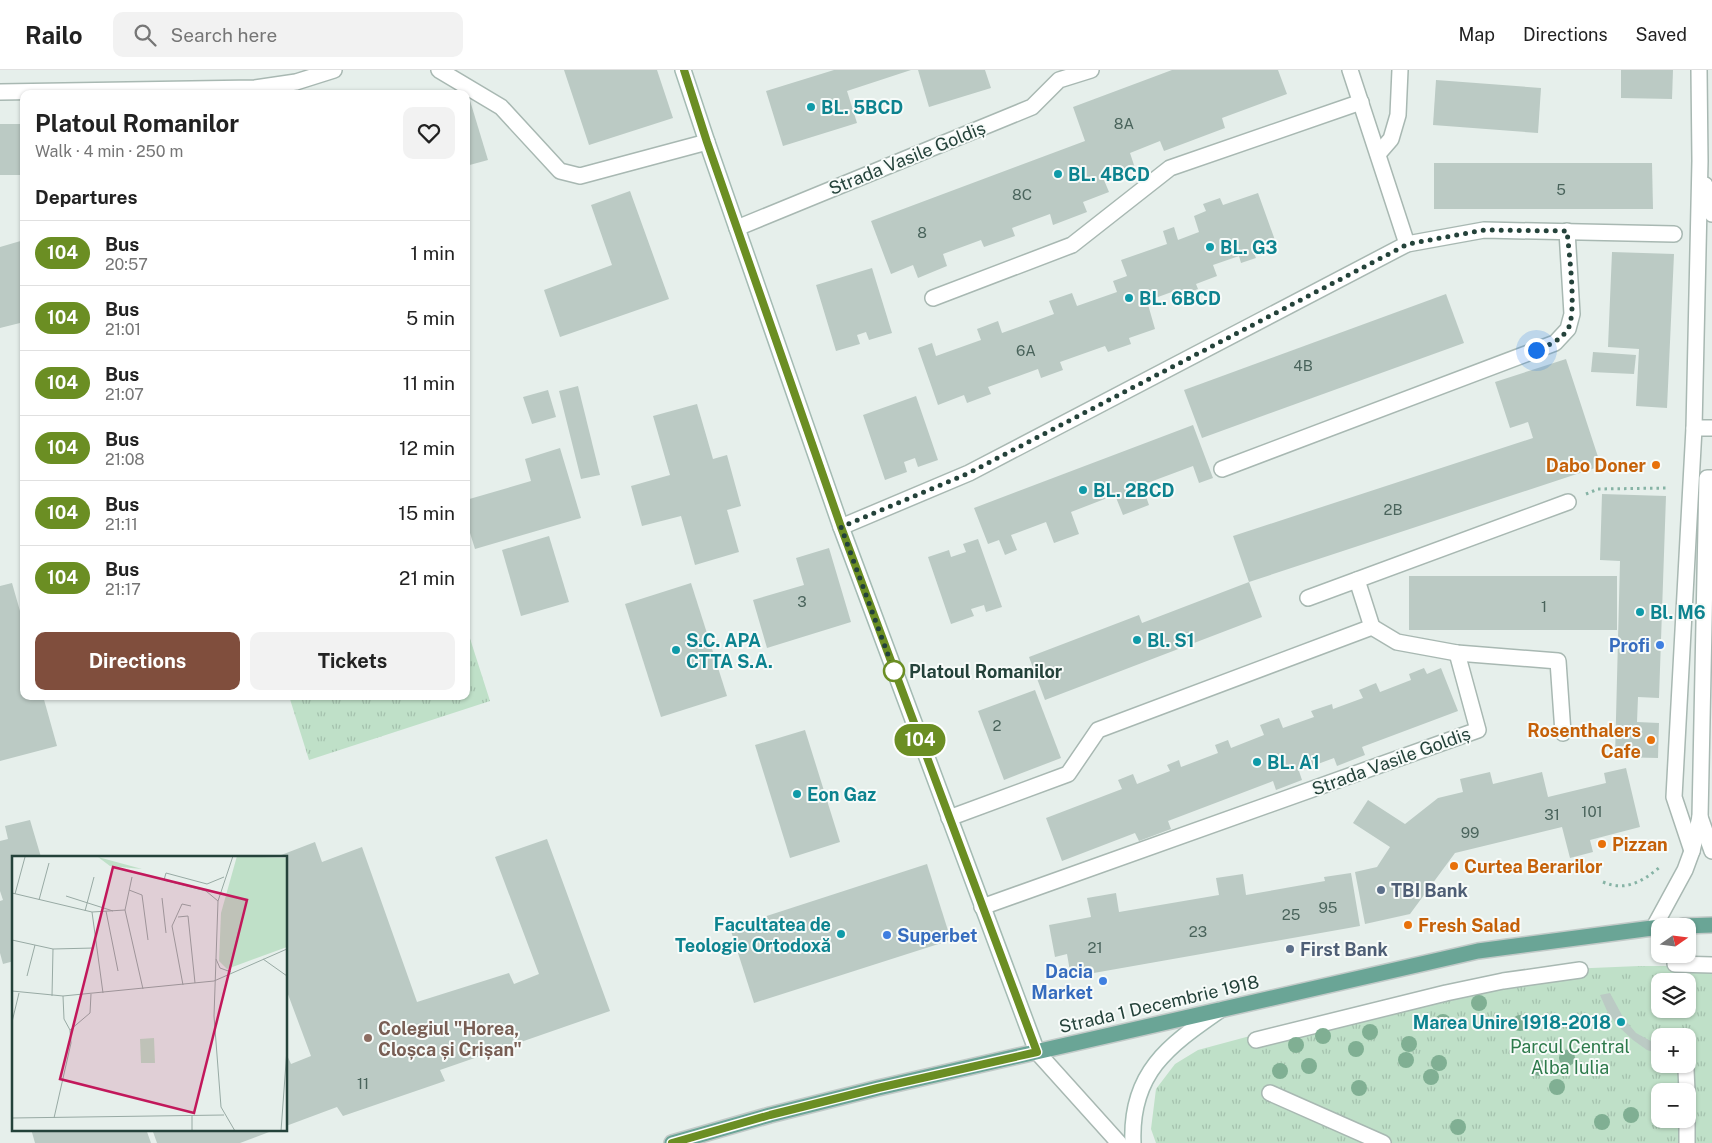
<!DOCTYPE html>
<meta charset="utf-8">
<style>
:root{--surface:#fff;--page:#f2f2f2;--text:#222;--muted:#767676;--line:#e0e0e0;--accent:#804e3d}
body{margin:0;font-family:"Public Sans",sans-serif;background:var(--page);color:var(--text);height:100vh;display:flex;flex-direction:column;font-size:19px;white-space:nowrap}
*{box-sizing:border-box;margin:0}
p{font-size:16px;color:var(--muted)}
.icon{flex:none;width:28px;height:28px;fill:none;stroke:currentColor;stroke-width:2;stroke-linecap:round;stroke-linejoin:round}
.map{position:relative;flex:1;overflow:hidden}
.details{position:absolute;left:20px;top:20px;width:450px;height:610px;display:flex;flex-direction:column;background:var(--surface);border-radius:10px;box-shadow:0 1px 4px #0004}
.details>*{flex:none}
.badge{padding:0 10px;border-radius:16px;font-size:18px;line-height:32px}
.needle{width:32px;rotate:76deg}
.fabs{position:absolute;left:1651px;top:848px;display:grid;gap:10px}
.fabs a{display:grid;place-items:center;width:45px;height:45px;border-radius:10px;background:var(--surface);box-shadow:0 1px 4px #0004;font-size:25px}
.you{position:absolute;width:25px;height:25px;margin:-12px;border:4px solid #fff;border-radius:50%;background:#1a73e8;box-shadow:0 0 0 8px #1a73e833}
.map>.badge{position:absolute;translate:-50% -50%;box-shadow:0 0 0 2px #fff}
h2{padding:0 15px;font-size:19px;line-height:45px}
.round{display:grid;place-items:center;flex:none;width:52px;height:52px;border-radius:10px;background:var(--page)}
.overview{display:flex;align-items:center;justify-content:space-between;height:85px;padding:0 15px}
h1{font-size:24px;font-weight:700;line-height:38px}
.button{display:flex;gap:10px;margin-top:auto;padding:10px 15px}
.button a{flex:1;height:58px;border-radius:10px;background:var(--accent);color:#fff;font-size:20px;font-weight:700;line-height:58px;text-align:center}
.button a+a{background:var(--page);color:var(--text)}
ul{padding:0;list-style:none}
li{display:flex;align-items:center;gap:15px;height:65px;padding:0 15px;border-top:1px solid var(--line)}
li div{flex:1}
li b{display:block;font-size:19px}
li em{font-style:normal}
li .badge{min-width:55px;font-weight:700;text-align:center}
header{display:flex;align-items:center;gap:30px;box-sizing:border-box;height:70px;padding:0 25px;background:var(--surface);border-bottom:1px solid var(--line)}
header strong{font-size:24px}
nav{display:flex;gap:28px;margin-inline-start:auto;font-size:18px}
.search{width:350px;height:45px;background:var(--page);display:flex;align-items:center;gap:12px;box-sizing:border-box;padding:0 18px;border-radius:10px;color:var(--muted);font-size:19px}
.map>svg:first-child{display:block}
.park{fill:url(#park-tufts);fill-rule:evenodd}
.building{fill:#bbcac4}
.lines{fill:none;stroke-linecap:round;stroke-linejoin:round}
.street-casing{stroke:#a8b8b2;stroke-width:18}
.secondary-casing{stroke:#a4bbb3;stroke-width:18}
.primary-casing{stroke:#c2cac8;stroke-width:18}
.path{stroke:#86b3a5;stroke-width:3;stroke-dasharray:2.5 4;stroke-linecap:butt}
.street{stroke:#fff;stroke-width:15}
.secondary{stroke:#fff;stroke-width:15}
.primary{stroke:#6aa596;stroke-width:15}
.tree{fill:#80af93}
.line-casing{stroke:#fff;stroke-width:11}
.line{stroke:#6b8e23;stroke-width:8}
.walk{stroke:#24423a;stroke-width:5;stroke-dasharray:0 9}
.culture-dot{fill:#0f9aa8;stroke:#f7fbf9;stroke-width:2}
.food-dot{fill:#e8710a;stroke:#f7fbf9;stroke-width:2}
.shop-dot{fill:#3f7fe0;stroke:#f7fbf9;stroke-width:2}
.stop-dot{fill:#fff;stroke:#6b8e23;stroke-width:2.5}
.service-dot{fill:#5c6f8a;stroke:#f7fbf9;stroke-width:2}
.education-dot{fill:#8d6e63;stroke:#f7fbf9;stroke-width:2}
.labels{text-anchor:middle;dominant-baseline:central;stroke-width:4;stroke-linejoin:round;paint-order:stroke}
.number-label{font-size:15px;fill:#4a645c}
.culture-label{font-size:18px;font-weight:bold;fill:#0d838f;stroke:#f7fbf9;text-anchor:start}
.street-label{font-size:18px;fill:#24423a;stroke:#f7fbf9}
.food-label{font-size:18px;font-weight:bold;fill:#c56008;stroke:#f7fbf9;text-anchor:start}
.shop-label{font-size:18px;font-weight:bold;fill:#366cbe;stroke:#f7fbf9;text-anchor:end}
.stop-label{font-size:18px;font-weight:bold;fill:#24423a;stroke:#f7fbf9;text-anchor:start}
.service-label{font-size:18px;font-weight:bold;fill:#4e5e75;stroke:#f7fbf9;text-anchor:start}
.education-label{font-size:18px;font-weight:bold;fill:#785e54;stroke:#f7fbf9;text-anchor:start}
.park-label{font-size:18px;fill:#2d7a4b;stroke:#f7fbf9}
.inset-road{fill:none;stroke:#98aaa4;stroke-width:1}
.view{fill:#c2185b;fill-opacity:0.15;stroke:#c2185b;stroke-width:2.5}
.inset-edge{fill:none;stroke:#24423a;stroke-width:2.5}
</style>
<header>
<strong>Railo</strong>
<div class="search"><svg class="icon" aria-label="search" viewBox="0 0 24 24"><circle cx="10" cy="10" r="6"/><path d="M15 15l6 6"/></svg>Search here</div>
<nav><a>Map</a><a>Directions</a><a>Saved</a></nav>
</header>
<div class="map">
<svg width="1712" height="1073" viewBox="0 0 1712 1073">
<defs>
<pattern id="park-tufts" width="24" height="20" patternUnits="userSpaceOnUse" patternTransform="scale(1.25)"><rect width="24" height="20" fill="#bfe0c8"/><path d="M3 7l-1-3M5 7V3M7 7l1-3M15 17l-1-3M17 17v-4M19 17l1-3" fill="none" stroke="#a4c1ad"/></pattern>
</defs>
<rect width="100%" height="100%" fill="#e6efeb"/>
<g class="park">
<polygon points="466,556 490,631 309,690 289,626 466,626"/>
<path d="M1639 896H1712V1073H1156L1151 1059 1156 1019 1175 994 1198 980 1250 966 1568 899ZM1660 911H1688V939H1660ZM1660 966H1688V994H1660ZM1660 1021H1688V1049H1660Z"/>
</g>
<g class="building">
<polygon points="564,0 657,0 673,48 589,75"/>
<polygon points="834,0 911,0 847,21 857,53 783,76 766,21"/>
<polygon points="918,0 985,0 991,18 929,37"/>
<polygon points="1172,0 1278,0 1287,24 1222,48 1225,58 1164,81 1160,71 1130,83 1135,98 1104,110 1109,122 1083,132 1087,142 1053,155 1050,144 1012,158 1015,166 984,177 981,170 943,184 947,196 918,208 913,195 891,204 871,151 1085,71 1073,37"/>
<polygon points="1621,0 1673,0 1672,29 1621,28"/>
<polygon points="1436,10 1541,18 1538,63 1433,55"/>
<polygon points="466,24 468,24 488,90 466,96"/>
<rect x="0" y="54" width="24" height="51"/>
<polygon points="1434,93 1652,93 1653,139 1434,139"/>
<polygon points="630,121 669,229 560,267 544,220 612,195 591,135"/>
<polygon points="1258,123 1276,173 1253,181 1256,188 1241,193 1239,186 1213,195 1217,206 1196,214 1198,219 1182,225 1180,219 1147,231 1155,259 1129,268 1131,274 1108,282 1105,276 1060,292 1063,300 1041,308 1038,299 988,317 991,324 967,333 964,325 938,335 918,278 932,273 936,286 981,270 977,259 998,251 1002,263 1054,244 1049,231 1072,223 1077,236 1117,222 1113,211 1127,206 1121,190 1167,174 1163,161 1174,157 1178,170 1199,162 1194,146 1206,141 1203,134 1220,128 1223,135"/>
<polygon points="24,170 24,252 0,258 0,177"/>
<polygon points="1612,182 1674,184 1667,338 1636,336 1639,279 1608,277"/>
<polygon points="872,198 892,263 869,270 866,262 857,265 860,274 836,281 816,215"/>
<polygon points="1446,224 1464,273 1202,368 1184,320"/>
<polygon points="1593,282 1636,285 1634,304 1591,302"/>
<polygon points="1566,289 1601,396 1249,512 1233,466 1533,368 1528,352 1510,358 1495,312"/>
<polygon points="578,316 600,405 581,409 559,321"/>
<polygon points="548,320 556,347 532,354 523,327"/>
<polygon points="916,326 938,390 918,397 915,388 904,392 907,402 885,410 863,345"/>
<polygon points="697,334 713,389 727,385 741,436 727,440 739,482 695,495 681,446 642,456 631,416 670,405 653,346"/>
<polygon points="1193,355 1213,408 1199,413 1193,396 1142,415 1149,435 1123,445 1115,425 1071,442 1079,464 1054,473 1046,452 1011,465 1017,480 1005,485 999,470 988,474 974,438"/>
<polygon points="560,378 581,448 475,479 466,450 466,430 531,411 525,389"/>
<polygon points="1602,424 1666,426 1659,628 1638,627 1637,652 1659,653 1658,688 1615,687 1620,491 1600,490"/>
<polygon points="549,466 569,532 521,546 502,480"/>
<polygon points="978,469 1002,537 986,542 984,535 971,539 974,546 951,554 928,487 949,480 951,487 966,482 963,474"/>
<polygon points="829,478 851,552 767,578 753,530 804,515 796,488"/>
<rect x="1409" y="506" width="208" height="54"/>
<polygon points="1249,512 1262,547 1045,630 1029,587 1139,545 1142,553"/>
<polygon points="12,513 24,555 24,626 43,626 57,676 0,691 0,516"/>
<polygon points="691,513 727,626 661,647 625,534"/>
<polygon points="1424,598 1427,604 1441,598 1458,641 1362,677 1365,685 1337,696 1334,688 1299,701 1302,710 1276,720 1273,711 1168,751 1171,759 1139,771 1135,763 1062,791 1046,748 1122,719 1118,710 1133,704 1137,714 1170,701 1167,695 1179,690 1181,697 1218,683 1215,675 1228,670 1231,678 1264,665 1260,655 1279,648 1283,658 1314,647 1311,641 1332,634 1333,639 1363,628 1359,620 1376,613 1380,622 1411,610 1409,604"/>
<polygon points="1035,620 1061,688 1004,710 978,641"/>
<polygon points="805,660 840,772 790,788 755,675"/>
<polygon points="1626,698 1640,757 1590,770 1593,782 1570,788 1562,757 1455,783 1410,844 1365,854 1355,802 1377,797 1390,777 1353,753 1368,730 1405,754 1438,728 1463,722 1460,709 1490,702 1493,714 1542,702 1548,727 1606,713 1604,703"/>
<polygon points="30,750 41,787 14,787 14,891 3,894 0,883 0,831 3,830 0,821 0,771 8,769 5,756"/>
<polygon points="547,769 610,941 440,1000 445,1011 343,1046 337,1037 286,1056 286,983 291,994 311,986 286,919 286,787 276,787 315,772 322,792 362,777 417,932 509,903 514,914 539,904 495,787"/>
<polygon points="927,794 951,870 754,933 730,858"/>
<polygon points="1351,803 1360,856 1071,907 1067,884 1055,887 1049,855 1091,847 1087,828 1116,823 1119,842 1219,825 1216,808 1243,804 1246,825 1325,811 1324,807"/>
<polygon points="1610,923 1624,949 1636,963 1660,976 1660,984 1647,980 1633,970 1618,956 1607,941 1600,925"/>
<polygon points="31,1059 146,1059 151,1073 35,1073"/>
<polygon points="152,1059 277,1059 240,1073 157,1073"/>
</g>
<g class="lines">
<defs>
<g id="street">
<polyline points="439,0 501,37 560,101 580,106 707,72"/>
<polyline points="1350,0 1407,174"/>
<polyline points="0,22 255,18 296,12 334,0"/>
<polyline points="1378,84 1391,69 1398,45 1400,0"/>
<polyline points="1705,115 1712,144"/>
<polyline points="737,158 1032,37 1059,10 1091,0"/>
<polyline points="933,228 1072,175 1170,98 1361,32"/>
<polyline points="1694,358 1712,358"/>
<polyline points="1222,399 1555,273 1568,259 1572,244 1567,161"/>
<polyline points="841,457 969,403 1407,174 1484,160 1674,164"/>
<polyline points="1357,510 1372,557"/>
<polyline points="1308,528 1568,432"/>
<polyline points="1700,747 1712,781"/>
<polyline points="949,748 1068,704 1098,660 1372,557 1397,572 1457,583 1558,591 1563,663"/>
<polyline points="1692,781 1674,727 1694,358 1700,91 1699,0"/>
<polyline points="982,837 1478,660 1457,583"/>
<polyline points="1654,857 1685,800 1692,781 1700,747 1707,408 1712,408"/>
<polyline points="1675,894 1712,895"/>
<polyline points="1256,970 1446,923 1503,911 1580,900"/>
<polyline points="1037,982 1119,1073"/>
<polyline points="1686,1000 1687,1021"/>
<polyline points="1270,1023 1383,1073"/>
<polyline points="1687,1049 1687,1073"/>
</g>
<g id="secondary">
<polyline points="683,0 707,72 841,457 1037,982"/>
<path d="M1133 1073C1130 1003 1168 976 1220 940"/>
</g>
<g id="primary">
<polyline points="1683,856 1712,855"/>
<polyline points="672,1073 770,1045 878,1018 1478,881 1660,857"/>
</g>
</defs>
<use href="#street" class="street-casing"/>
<use href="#secondary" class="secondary-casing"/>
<use href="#primary" class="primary-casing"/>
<g class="path">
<polyline points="1586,424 1598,419 1669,418"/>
<path d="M1603 812C1626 822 1643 811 1660 797"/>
</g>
<use href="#street" class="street"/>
<use href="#secondary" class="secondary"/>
<use href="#primary" class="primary"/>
</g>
<g class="tree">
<circle cx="1479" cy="933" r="8"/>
<circle cx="1443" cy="952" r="8"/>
<circle cx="1520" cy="953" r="8"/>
<circle cx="1370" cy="962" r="8"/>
<circle cx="1323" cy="966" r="8"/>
<circle cx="1409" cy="974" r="8"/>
<circle cx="1296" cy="975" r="8"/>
<circle cx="1356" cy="979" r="8"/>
<circle cx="1567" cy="988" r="8"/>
<circle cx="1406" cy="990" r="8"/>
<circle cx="1439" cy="993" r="8"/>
<circle cx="1309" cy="996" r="8"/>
<circle cx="1540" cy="998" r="8"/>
<circle cx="1280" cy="1001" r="8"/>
<circle cx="1431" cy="1007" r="8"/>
<circle cx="1557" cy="1017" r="8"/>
<circle cx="1359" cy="1018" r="8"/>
<circle cx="1631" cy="1045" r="8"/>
<circle cx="1602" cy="1052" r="8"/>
<circle cx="1458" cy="1057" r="8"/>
</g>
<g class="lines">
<defs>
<polyline id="line" points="672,1073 770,1045 878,1018 1037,982 841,457 707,72 684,0"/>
</defs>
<use href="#line" class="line-casing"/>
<use href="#line" class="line"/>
<path class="walk" d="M894 601 841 457 969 403 1408 174 1484 160 1567 161C1569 183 1577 242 1568 259 1560 271 1549 275 1536 280"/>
</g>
<g class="culture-dot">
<circle cx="811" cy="37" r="5"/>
<circle cx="1058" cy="104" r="5"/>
<circle cx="1210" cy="177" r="5"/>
<circle cx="1129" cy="228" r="5"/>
<circle cx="1083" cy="420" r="5"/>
<circle cx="1640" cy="542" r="5"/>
<circle cx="1137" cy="570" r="5"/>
<circle cx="676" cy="580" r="5"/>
<circle cx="1257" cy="692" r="5"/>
<circle cx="797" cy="724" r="5"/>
<circle cx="841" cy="864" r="5"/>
<circle cx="1621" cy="952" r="5"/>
</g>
<g class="food-dot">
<circle cx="1656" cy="395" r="5"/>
<circle cx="1651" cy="670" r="5"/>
<circle cx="1602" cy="774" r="5"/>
<circle cx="1454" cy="796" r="5"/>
<circle cx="1408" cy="855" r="5"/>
</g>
<g class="shop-dot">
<circle cx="1660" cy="575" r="5"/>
<circle cx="887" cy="865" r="5"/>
<circle cx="1103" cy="911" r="5"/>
</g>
<circle class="stop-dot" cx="894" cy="601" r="10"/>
<g class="service-dot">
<circle cx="1381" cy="820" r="5"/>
<circle cx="1290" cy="879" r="5"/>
</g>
<circle class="education-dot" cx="368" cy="968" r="5"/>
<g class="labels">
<g class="number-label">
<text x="1124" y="53">8A</text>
<text x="1561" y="119">5</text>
<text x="1022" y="124">8C</text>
<text x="922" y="162">8</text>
<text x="1026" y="280">6A</text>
<text x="1303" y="295">4B</text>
<text x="1393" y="439">2B</text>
<text x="802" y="531">3</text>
<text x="1544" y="536">1</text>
<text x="997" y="655">2</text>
<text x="1592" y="741">101</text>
<text x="1552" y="744">31</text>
<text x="1470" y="762">99</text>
<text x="1328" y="837">95</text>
<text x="1291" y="844">25</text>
<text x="1198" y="861">23</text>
<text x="1095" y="877">21</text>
<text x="363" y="1013">11</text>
</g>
<g class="culture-label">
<text x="821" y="37">BL. 5BCD</text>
<text x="1068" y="104">BL. 4BCD</text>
<text x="1220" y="177">BL. G3</text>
<text x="1139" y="228">BL. 6BCD</text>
<text x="1093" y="420">BL. 2BCD</text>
<text x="1650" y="542">Bl. M6</text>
<text x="686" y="570">S.C. APA<tspan x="686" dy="21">CTTA S.A.</tspan></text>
<text x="1147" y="570">Bl. S1</text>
<text x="1267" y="692">BL. A1</text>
<text x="807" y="724">Eon Gaz</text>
<text x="831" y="854" text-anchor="end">Facultatea de<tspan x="831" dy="21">Teologie Ortodoxă</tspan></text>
<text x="1611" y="952" text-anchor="end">Marea Unire 1918-2018</text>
</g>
<g class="street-label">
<text transform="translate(907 88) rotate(-22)">Strada Vasile Goldiș</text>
<text transform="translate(1391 691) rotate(-20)">Strada Vasile Goldiș</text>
<text transform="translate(1159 934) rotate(-13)">Strada 1 Decembrie 1918</text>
</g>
<g class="food-label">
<text x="1646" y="395" text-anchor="end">Dabo Doner</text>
<text x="1641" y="660" text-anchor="end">Rosenthalers<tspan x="1641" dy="21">Cafe</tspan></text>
<text x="1612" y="774">Pizzan</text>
<text x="1464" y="796">Curtea Berarilor</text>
<text x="1418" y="855">Fresh Salad</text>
</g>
<g class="shop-label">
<text x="1650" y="575">Profi</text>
<text x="897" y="865" text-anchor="start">Superbet</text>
<text x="1093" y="901">Dacia<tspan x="1093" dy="21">Market</tspan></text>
</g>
<g class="stop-label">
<text x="909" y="601">Platoul Romanilor</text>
</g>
<g class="service-label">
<text x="1391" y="820">TBI Bank</text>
<text x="1300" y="879">First Bank</text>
</g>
<g class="education-label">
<text x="378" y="958">Colegiul "Horea,<tspan x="378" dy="21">Cloșca și Crișan"</tspan></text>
</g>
<g class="park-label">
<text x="1570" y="976">Parcul Central<tspan x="1570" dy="21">Alba Iulia</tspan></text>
</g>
</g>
<g transform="translate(12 786)">
<rect width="275" height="275" fill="#e6efeb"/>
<path d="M225 0 275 2V91L215 113 207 105 209 57ZM86 1 130 13 98 10ZM142 182 143 207H129L128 183Z" fill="#bfe0c8"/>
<path class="inset-road" d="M221 0 206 45 202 160 209 251 223 275M120 21 113 54 131 133M117 34 130 39 136 84M0 37 80 56 113 54M3 38 13 1M54 40 101 55M150 42 154 77M27 44 37 7M206 45 194 35 152 24 154 17 195 28 212 21M73 55 82 21M94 55 106 115M80 56 91 137M166 61 176 60 183 127M0 84 41 93 82 92M204 103 208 112 219 116M251 103 275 120M15 120 23 89M171 129 160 70 170 48 179 50M0 135 51 140 202 125 275 93M40 140 41 93M0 166 7 137M58 174 78 157 79 138M0 262 212 259M42 262 59 187 58 174 52 163 51 140M180 275V259M269 275 275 193"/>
<path class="view" d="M101 11 235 44 182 257 48 223Z"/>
<rect width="275" height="275" class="inset-edge"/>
</g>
</svg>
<div class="fabs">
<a><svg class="needle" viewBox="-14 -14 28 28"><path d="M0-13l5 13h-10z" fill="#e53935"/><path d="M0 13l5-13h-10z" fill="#767676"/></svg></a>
<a><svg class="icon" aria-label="layers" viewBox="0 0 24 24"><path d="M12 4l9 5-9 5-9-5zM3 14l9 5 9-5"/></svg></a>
<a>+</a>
<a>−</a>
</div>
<div class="you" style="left:1536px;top:280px"></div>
<b class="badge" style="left:920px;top:670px;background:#6b8e23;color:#fff">104</b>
<section class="details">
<div class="overview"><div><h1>Platoul Romanilor</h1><p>Walk · 4 min · 250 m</p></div><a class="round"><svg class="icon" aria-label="heart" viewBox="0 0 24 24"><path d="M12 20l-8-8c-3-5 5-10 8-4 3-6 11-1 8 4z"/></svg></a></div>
<h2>Departures</h2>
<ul>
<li><span class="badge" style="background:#6b8e23;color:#fff">104</span><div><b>Bus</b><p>20:57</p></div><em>1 min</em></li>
<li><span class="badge" style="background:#6b8e23;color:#fff">104</span><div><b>Bus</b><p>21:01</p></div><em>5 min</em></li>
<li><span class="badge" style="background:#6b8e23;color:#fff">104</span><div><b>Bus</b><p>21:07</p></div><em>11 min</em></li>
<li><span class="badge" style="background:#6b8e23;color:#fff">104</span><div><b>Bus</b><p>21:08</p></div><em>12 min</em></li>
<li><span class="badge" style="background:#6b8e23;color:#fff">104</span><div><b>Bus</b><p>21:11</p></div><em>15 min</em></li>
<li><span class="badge" style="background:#6b8e23;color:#fff">104</span><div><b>Bus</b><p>21:17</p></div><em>21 min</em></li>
</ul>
<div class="button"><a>Directions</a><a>Tickets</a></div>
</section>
</div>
